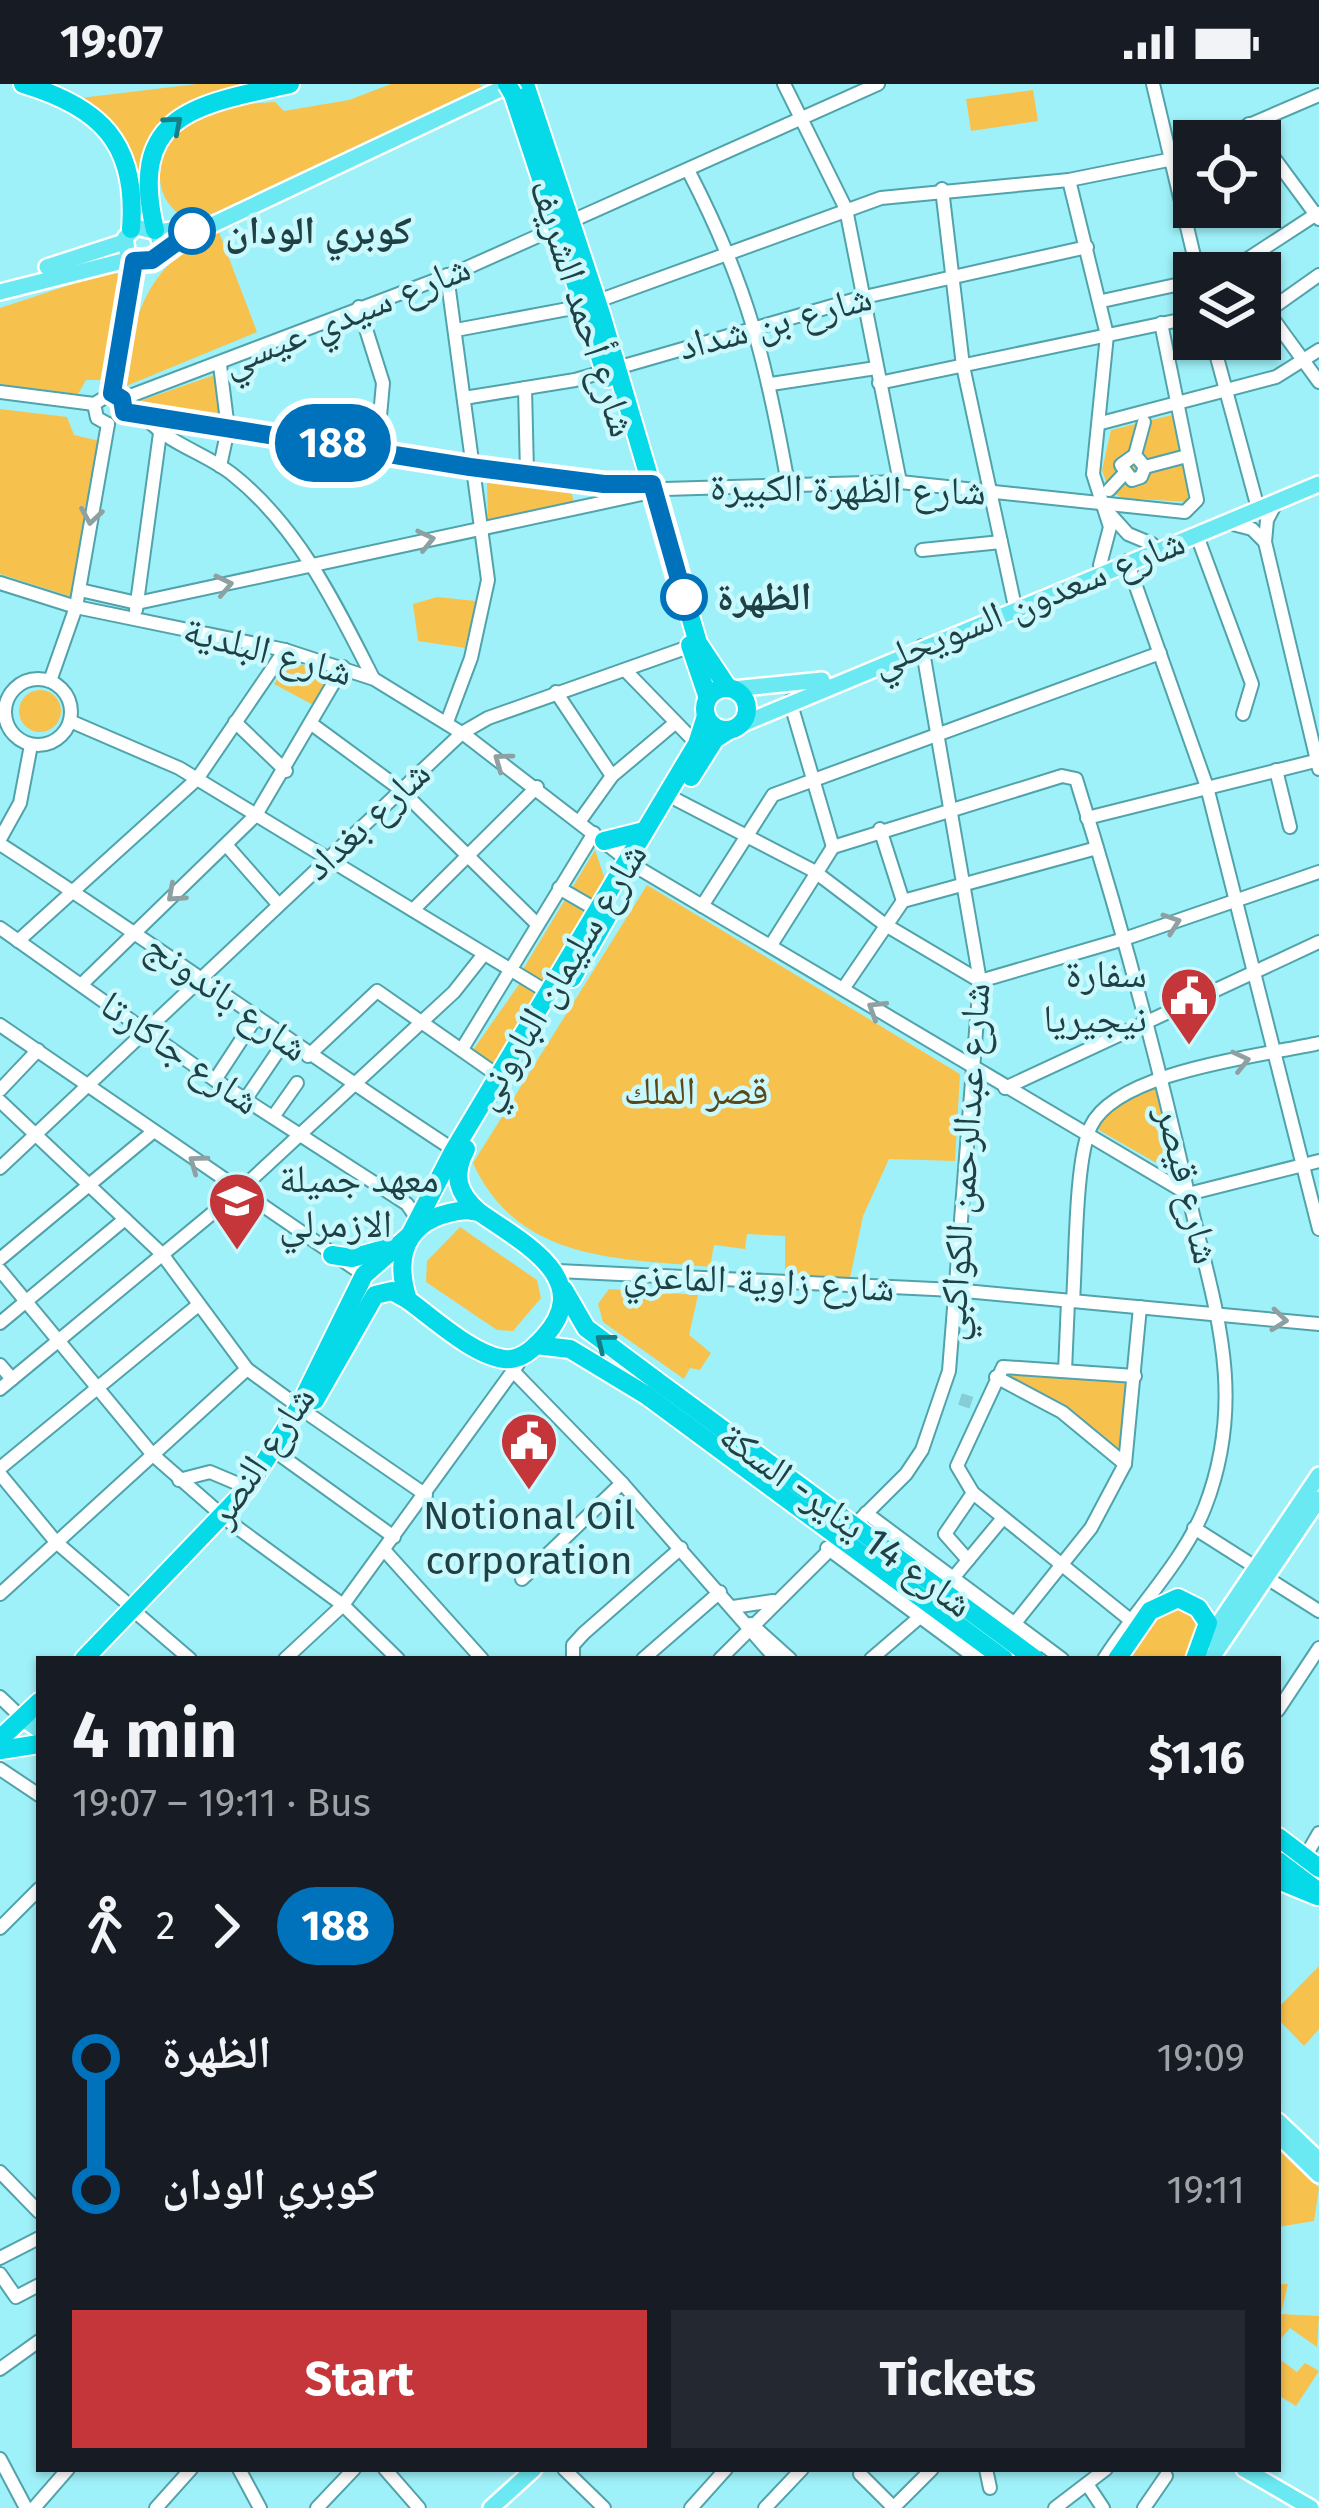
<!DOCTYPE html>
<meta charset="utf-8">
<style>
:root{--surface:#171b24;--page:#242831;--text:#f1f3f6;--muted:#9ea1a6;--accent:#c5363b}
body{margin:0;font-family:"Fira Sans","Noto Naskh Arabic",sans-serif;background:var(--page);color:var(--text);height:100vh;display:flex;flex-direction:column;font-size:45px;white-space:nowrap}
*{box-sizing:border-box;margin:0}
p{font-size:39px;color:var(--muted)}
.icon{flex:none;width:66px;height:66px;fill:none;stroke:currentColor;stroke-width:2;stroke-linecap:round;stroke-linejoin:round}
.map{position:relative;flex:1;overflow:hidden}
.details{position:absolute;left:36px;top:1572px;width:1245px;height:816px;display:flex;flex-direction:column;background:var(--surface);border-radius:0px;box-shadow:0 3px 9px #0004}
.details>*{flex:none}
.badge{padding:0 24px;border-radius:39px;font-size:42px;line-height:78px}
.controls{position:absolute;left:1173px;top:36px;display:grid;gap:24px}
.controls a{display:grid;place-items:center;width:108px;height:108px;border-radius:0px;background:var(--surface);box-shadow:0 3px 9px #0004;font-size:60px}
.map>.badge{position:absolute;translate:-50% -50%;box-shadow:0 0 0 6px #fff}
.legs{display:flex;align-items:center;gap:18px;height:132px;padding:0 36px;font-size:39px}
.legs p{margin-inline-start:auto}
.overview{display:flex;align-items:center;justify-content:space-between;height:204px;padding:0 36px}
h1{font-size:66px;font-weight:700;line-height:90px}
.action{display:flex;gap:24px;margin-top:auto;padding:24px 36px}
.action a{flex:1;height:138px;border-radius:0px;background:var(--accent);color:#fff;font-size:48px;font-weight:700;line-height:138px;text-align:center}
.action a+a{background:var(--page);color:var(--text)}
ul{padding:0 36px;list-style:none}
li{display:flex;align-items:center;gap:42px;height:132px;font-size:45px}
li i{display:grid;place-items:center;width:18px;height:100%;margin:0 15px;background:currentColor}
li i::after{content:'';width:30px;height:30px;margin:-15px;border:9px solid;border-radius:50%;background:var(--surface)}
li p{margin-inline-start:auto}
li:first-child i{background:linear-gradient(#0000 50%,currentColor 0)}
li:last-child i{background:linear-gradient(currentColor 50%,#0000 0)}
.status{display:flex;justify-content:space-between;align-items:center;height:84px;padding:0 60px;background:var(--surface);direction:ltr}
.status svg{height:33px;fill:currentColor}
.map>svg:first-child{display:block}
.green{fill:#f7c14d}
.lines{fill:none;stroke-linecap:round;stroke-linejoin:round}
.minor-tunnel{stroke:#85ced5;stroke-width:12;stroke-dasharray:12 6;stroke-linecap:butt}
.minor-casing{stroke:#51a3ab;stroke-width:16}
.major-casing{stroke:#fff;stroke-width:20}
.highway-casing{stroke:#fff;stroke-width:22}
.minor{stroke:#fff;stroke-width:12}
.major{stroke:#6ae9f2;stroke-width:15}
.highway{stroke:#06dae9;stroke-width:18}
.highway-bridge-casing{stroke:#fff;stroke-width:22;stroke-linecap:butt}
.highway-bridge{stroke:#06dae9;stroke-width:18}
.oneway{stroke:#157e87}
.oneway2{stroke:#8fa0a2}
.line-1-casing{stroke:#fff;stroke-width:27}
.line-1{stroke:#0072bc;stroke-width:18}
.stop-1-dot{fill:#fff;stroke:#0072bc;stroke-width:6}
.labels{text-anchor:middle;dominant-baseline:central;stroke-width:9;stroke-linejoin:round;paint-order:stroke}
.stop-label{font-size:39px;font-weight:bold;fill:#1f4145;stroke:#c9f8fd;text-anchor:start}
.street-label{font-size:39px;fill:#1f4145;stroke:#c9f8fd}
.poi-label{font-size:39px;fill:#1f4145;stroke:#c9f8fd;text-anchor:end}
.park-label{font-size:39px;fill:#5d4717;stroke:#c9f8fd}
</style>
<div class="status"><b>19:07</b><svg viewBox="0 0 49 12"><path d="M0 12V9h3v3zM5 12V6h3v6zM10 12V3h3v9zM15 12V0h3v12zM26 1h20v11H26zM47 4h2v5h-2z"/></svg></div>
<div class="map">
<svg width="1319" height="2424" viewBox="0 0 1319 2424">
<rect width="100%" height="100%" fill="#9ff1f9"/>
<g class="green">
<path d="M197 0H243L171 33 146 130C124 77 137 46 80 14Z"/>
<path d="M391 0H479L490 8 243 119 190 137C142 113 156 55 199 31 219 19 251 20 275 18L284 27 349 16Z"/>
<polygon points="1033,6 1038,37 971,47 966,15"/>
<path d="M219 148 257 248 126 302C130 232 150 175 219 148Z"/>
<polygon points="112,187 123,193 105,296 86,296 78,310 0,300 0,224"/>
<polygon points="220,289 224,335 135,326 134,319"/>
<polygon points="0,325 67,333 74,351 100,357 72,513 0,490"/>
<polygon points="1176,330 1189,418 1122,414 1109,406 1102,386 1111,346"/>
<polygon points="487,396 571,407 575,422 488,437"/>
<polygon points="437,513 476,517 465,564 418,557 413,520"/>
<polygon points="289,577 333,590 317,623 274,600"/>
<circle cx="40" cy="627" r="21"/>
<polygon points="595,766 605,795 547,899 522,887"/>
<path d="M647 801 960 990 955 1077 889 1075 863 1132 850 1194 785 1189V1152L747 1150 745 1165 714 1161 710 1183C618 1174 518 1178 473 1079Z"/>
<polygon points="520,899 537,909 494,981 473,966"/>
<path d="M1158 1002 1181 1093 1097 1045C1109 1016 1129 1009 1158 1002Z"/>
<polygon points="460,1143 537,1196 541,1214 513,1247 497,1246 426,1198 427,1177"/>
<polygon points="609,1205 698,1211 689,1251 711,1269 700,1286 690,1284 684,1295 603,1238 598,1220"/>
<polygon points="1010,1287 1131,1296 1124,1365 1112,1362 1064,1320 1011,1297"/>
<polygon points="1174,1519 1191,1525 1201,1541 1187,1575 1124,1575 1161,1525"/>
<polygon points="1319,1882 1319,1945 1304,1962 1278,1935 1278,1924"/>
<polygon points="1278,2061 1319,2104 1314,2137 1278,2143"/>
<polygon points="1278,2200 1288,2200 1281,2230 1319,2232 1317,2263 1290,2244 1278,2258"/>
<polygon points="1278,2274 1297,2288 1305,2279 1319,2287 1296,2322 1278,2311"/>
</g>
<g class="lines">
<polyline class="minor-tunnel" points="960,1315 972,1319"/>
<defs>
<g id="minor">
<polyline points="784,0 846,125 900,398"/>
<polyline points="1153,0 1198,189"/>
<polyline points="1249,40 1319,135"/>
<polyline points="1212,57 1319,11"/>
<path d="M689 88C747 200 766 276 788 400"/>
<polyline points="1069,96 1107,251 1093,390 1110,443 1100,481"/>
<polyline points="942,105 963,282 1014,518"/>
<polyline points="1226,189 1318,129"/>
<polyline points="1102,217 1194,197"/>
<polyline points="1260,217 1319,298"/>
<polyline points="359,223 383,299 377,365"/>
<polyline points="1268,227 1319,191"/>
<polyline points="456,246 584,222 881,114 1069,96 1173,75 1194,65"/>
<polyline points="1212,255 1256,417"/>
<polyline points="879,299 1194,233"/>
<polyline points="771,300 876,284"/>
<polyline points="525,304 527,389"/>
<polyline points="0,308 94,320"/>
<polyline points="112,309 134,177"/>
<polyline points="464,314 575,296 860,214 1087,163"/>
<polyline points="122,315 462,186 878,0"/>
<polyline points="124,328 470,383 658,402"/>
<path d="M147 335C171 361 205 369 232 390 298 442 336 521 373 594"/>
<polyline points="1101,339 1276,293 1319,266"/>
<polyline points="108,340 97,334 94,320 112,309"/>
<polyline points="1135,371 1145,383 1141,393 1132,396 1121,381 1135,371 1144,338"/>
<polyline points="220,382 228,345 220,281"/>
<polyline points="1145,383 1183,373"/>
<polyline points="1109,406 1123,391"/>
<polyline points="1276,419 1267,436 1265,458 1319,685"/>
<polyline points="1109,429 1128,450 1152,460"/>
<polyline points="1225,438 1252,445 1264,457"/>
<polyline points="1196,449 1252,600 1243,630"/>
<polyline points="922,466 1001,458"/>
<polyline points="1127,477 1207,703 1319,1145"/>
<polyline points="0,499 76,523 285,566 374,595 465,651 635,782 1188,1110 1319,1077"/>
<polyline points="80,506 137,519 665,405 900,398 1185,428 1197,416 1161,239"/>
<polyline points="136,526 160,349"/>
<polyline points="625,586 697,660"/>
<circle cx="38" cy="628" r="33"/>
<polyline points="50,597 76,523 108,340"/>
<polyline points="556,608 612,692"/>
<polyline points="790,617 833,763"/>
<polyline points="70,637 179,684 549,909"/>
<polyline points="235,638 286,687"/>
<polyline points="447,638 471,574 488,496 447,191"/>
<polyline points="313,641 400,705 537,840"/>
<polyline points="1276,686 1290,743"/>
<polyline points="677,716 814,787 884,840 980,897 1124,855 1319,788"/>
<polyline points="1087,734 1319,676"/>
<polyline points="579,738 612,692 675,639"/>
<polyline points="880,745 903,817"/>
<polyline points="0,755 20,719 31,661"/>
<path d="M0 760C154 859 301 966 454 1066"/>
<polyline points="228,763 278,820"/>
<polyline points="559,804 597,826"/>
<polyline points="702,822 773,711 1160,569"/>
<polyline points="413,826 537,703"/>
<polyline points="0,844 215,996 407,1120 418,1136"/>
<polyline points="18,857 197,695 285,566"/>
<path d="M771 861 833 763 1062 692 1076 695C1118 829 1155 964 1186 1101 1211 1214 1250 1306 1205 1423 1184 1477 1135 1526 1104 1575"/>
<polyline points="82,900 256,731 343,583"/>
<polyline points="843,905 903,817 1097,764"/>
<polyline points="0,941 364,1191"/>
<polyline points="462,965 594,749"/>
<polyline points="308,972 377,907 500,993"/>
<polyline points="215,996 255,935"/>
<polyline points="1005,1004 1319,858"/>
<polyline points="0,1006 38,966"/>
<polyline points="245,1016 285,957"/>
<polyline points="0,1017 162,1170 247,1285 299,1323"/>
<polyline points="273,1033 297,999"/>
<polyline points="0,1084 462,649 488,634 697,560"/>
<polyline points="0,1175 154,1047"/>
<polyline points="0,1186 153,1371 224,1433"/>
<polyline points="558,1187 954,1206 1319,1240"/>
<path d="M1073 1217C1076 1176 1075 1075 1091 1042 1117 987 1262 972 1319 959"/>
<polyline points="0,1239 125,1135"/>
<polyline points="0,1281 12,1295"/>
<polyline points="1065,1287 1068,1217"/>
<polyline points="514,1288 622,1399 776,1575"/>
<polyline points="996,1293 1062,1328 1125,1380"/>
<polyline points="0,1305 238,1108 454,908 484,870"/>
<polyline points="307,1329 426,1411"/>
<polyline points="280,1371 394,1453"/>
<polyline points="0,1384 197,1222"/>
<polyline points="0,1390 56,1458 135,1526"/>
<polyline points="179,1396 210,1388 248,1404"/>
<polyline points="866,1429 1062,1575"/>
<polyline points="231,1439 343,1521 398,1575"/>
<polyline points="1194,1444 1257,1484"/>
<polyline points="827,1464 977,1575"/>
<polyline points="385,1467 482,1575"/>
<polyline points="968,1476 945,1450 973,1409"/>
<polyline points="954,1493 1003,1434"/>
<polyline points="1267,1494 1319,1527"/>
<polyline points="522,1495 622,1399"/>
<polyline points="0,1510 247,1285"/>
<polyline points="733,1523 773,1517"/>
<polyline points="140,1532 190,1575"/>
<polyline points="1129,1535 973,1409 957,1382 1003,1283 1135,1292"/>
<polyline points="1015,1539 1091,1444 1125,1380 1140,1223"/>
<polyline points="751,1540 790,1575"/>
<polyline points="285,1575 343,1521 518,1280"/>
<polyline points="573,1575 573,1561 584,1549 681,1464"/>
<polyline points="643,1575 720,1508"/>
<polyline points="720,1575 906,1390 922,1366 949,1287 980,897 922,562"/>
<polyline points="871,1575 921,1532"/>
<polyline points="0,1613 22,1634"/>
<polyline points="1278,1626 1319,1564"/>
<polyline points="0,1685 39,1711"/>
<polyline points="1305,1773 1319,1749"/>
<polyline points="0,1844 39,1805"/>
<polyline points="0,2088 39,2128"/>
<polyline points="0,2174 39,2154"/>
<polyline points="0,2190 16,2213 39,2201"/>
<polyline points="0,2285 39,2257"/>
<polyline points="0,2375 26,2424"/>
<polyline points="239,2385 260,2424"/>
<polyline points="385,2385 419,2424"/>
<polyline points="564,2385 604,2424"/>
<polyline points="986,2385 990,2404"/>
<polyline points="860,2390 893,2423"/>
<polyline points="1087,2400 1103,2424"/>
<polyline points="34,2424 68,2385"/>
<polyline points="156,2424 191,2385"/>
<polyline points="317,2424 354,2385"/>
<polyline points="691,2424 726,2385"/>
<polyline points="765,2424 802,2385"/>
<polyline points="893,2424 932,2385"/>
<polyline points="1055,2424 1106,2385"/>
<polyline points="1144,2424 1166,2392"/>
</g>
<g id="major">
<polyline points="157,148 161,161 156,174 143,179 128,172 125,154 136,143 157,148 186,144"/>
<polyline points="161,165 511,0"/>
<polyline points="47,183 124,158"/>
<polyline points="0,208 131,175"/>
<polyline points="733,605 822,596"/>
<polyline points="740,641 1319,400"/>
<polyline points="1207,1557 1319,1391"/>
<polyline points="1211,1575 1319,1415"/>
<polyline points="22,1634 39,1646"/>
<polyline points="1278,2037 1319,2076"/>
<polyline points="1278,2051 1319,2091"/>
<polyline points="1244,2385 1311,2424"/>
<polyline points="491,2424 534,2385"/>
</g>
<g id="highway">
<path d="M23 0C100 23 138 59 131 145"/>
<polyline points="525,0 601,230 698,559 728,604"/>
<polyline points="513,10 607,294"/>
<path d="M155 146C127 29 196 21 290 0"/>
<polyline points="690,561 708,614"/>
<circle cx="726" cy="625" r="21"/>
<polyline points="691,693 715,655 729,646"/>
<polyline points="604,757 644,747"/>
<polyline points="572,894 609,829"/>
<path d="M466 1065C452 1091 457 1109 479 1128"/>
<path d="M467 1126 479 1128C523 1159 596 1195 544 1253 534 1264 521 1277 504 1275 473 1271 433 1234 408 1216 391 1163 413 1131 467 1126Z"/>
<polyline points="410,1151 454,1066 697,660 706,632"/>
<polyline points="332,1171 352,1174 384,1165"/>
<polyline points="564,1206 586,1244 657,1297"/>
<polyline points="536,1261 570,1265 646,1311"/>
<polyline points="315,1316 375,1211 392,1207 408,1216"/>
<polyline points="84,1575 248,1404 299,1323 364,1191 410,1151"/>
<polyline points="1117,1575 1150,1527 1178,1514 1198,1524 1208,1539 1195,1575"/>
<polyline points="0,1655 39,1618"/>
<polyline points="1,1666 39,1660"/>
<polyline points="1278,1753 1319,1784"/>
<polyline points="1278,1777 1319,1808"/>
<polyline points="1278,1796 1317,1812"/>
</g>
</defs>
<use href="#minor" class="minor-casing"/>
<use href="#major" class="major-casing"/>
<use href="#highway" class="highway-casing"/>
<use href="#minor" class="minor"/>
<use href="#major" class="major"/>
<use href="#highway" class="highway"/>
<defs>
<g id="highway-bridge">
<polyline points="507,0 513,10"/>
<polyline points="657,1297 1035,1575"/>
<polyline points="646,1311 1004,1575"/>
</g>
</defs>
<use href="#highway-bridge" class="highway-bridge-casing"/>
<use href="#highway-bridge" class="highway-bridge"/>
</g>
<defs><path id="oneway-chevron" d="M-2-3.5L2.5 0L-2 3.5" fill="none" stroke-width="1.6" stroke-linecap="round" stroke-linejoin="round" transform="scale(3)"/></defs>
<g class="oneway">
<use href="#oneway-chevron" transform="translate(174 40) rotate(-41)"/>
<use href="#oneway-chevron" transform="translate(604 1258) rotate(-142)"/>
</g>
<g class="oneway2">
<use href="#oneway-chevron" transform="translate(91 432) rotate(99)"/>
<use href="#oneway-chevron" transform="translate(426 456) rotate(-13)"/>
<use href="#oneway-chevron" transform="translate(224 501) rotate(-12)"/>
<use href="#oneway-chevron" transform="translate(502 677) rotate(-144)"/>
<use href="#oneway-chevron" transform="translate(175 810) rotate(138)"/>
<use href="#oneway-chevron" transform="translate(1172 839) rotate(-19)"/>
<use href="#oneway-chevron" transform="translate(876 925) rotate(-148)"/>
<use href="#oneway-chevron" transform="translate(1241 977) rotate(-13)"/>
<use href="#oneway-chevron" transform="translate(197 1079) rotate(-144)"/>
<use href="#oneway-chevron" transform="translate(1279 1236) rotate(6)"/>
</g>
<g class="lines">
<defs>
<polyline id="line-1" points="192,147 152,176 134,177 112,309 122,315 124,328 470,383 604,400 652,400 684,513"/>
</defs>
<use href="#line-1" class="line-1-casing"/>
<use href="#line-1" class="line-1"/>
</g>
<defs>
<symbol id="civic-pin" viewBox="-11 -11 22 30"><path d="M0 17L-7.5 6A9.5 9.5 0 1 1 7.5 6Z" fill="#c5363b" stroke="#c9f8fd"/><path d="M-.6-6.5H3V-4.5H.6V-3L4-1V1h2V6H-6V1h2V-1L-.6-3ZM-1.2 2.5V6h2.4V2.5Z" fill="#fff"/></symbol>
<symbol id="university-pin" viewBox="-11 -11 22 30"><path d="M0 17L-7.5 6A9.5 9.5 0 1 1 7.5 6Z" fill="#c5363b" stroke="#c9f8fd"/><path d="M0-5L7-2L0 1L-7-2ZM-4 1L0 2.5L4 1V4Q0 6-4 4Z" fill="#fff"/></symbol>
</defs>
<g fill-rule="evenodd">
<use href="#civic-pin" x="1156" y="879" width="66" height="90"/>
<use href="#university-pin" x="204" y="1084" width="66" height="90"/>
<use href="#civic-pin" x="496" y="1324" width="66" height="90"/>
</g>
<g class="stop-1-dot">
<circle cx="192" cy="147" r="21"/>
<circle cx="684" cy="513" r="21"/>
</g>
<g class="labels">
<g class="stop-label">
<text x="225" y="147">كوبري الودان</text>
<text x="717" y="513">الظهرة</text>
</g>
<g class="street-label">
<text transform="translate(583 224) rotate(72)">شارع أحمد الشريف</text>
<text transform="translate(346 231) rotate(-22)">شارع سيدي عيسي</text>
<text transform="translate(775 238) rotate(-15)">شارع بن شداد</text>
<text transform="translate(848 405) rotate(1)">شارع الظهرة الكبيرة</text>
<text transform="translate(1028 518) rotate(-22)">شارع سعدون السويحلي</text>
<text transform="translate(268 567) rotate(15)">شارع البلدية</text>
<text transform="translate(367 736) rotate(-43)">شارع بغداد</text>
<text transform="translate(559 892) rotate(-59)">شارع سليمان الباروني</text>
<text transform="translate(227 913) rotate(36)">شارع باندونج</text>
<text transform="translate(180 969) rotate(35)">شارع جاكارتا</text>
<text transform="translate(964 1078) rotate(-86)">شارع عبدالرحمن الكواكبي</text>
<text transform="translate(1188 1101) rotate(76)">شارع قيصر</text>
<text transform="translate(759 1197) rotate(3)">شارع زاوية الماعزي</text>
<text transform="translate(261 1372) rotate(-56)">شارع النصر</text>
<text transform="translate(846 1436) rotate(36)">شارع 14 يناير- السكة</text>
</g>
<g class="poi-label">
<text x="1147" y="890">سفارة<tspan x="1147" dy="45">نيجيريا</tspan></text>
<text x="279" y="1095" text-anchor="start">معهد جميلة<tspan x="279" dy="45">الازمرلي</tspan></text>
<text x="529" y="1432" text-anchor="middle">Notional Oil<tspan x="529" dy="45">corporation</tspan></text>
</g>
<g class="park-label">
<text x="696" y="1007">قصر الملك</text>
</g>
</g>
</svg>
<div class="controls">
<a><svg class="icon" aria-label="locate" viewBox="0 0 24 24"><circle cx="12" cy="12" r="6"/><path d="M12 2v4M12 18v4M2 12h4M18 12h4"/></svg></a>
<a><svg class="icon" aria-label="layers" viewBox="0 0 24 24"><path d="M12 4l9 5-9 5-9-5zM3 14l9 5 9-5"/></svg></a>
</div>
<b class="badge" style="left:333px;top:359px;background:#0072bc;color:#fff">188</b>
<section class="details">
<div class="overview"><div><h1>4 min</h1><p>19:07 – 19:11 · Bus</p></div><b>$1.16</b></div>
<div class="legs"><svg class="icon" aria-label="walk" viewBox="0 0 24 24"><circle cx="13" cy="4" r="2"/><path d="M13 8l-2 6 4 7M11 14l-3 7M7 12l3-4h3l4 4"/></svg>2<svg class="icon" aria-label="forward" viewBox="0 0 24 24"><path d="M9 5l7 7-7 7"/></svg><b class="badge" style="background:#0072bc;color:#fff">188</b></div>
<ul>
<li><i style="color:#0072bc"></i><b>الظهرة</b><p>19:09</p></li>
<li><i style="color:#0072bc"></i><b>كوبري الودان</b><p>19:11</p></li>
</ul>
<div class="action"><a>Start</a><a>Tickets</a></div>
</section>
</div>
